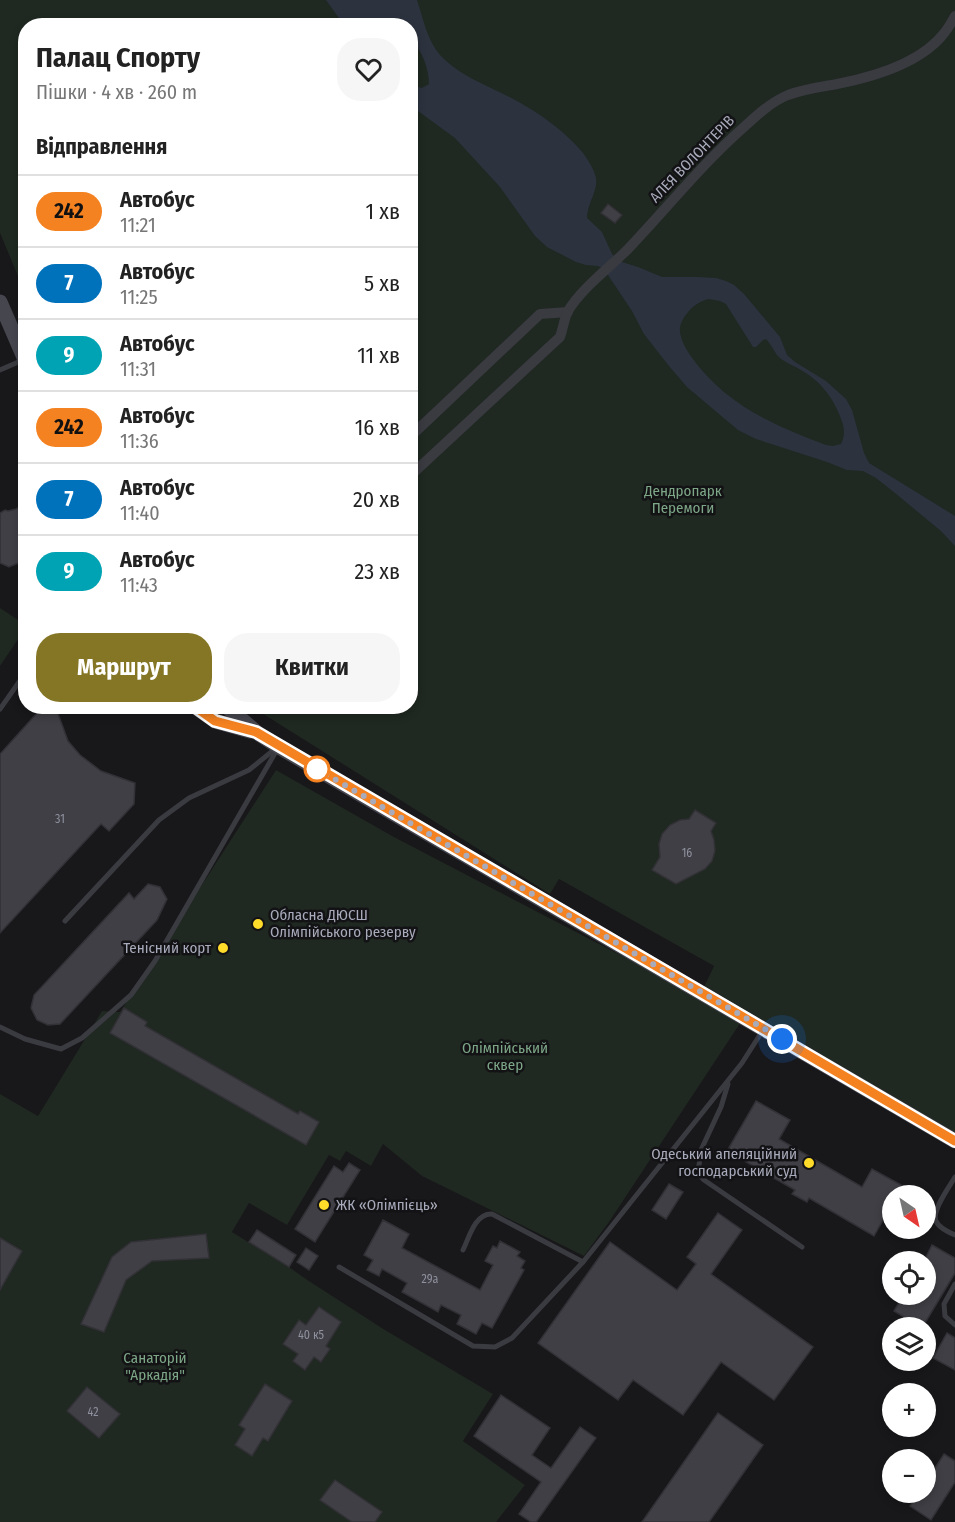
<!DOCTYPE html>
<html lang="uk">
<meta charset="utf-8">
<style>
:root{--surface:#fff;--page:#f6f6f6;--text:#222;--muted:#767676;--line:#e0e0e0;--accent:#857626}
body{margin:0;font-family:"Fira Sans Condensed",sans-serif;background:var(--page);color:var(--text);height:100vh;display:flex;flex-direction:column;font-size:22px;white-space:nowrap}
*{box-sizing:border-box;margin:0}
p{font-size:20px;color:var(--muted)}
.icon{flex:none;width:33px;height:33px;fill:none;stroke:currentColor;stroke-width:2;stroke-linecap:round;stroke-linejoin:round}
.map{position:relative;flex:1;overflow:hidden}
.drawer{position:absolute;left:18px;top:18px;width:400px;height:696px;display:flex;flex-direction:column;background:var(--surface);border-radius:24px;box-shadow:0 3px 9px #0003}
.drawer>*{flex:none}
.badge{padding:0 12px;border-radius:20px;font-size:21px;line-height:39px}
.needle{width:39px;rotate:146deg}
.buttons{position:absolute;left:882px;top:1185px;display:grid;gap:12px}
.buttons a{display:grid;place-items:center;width:54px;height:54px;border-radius:50%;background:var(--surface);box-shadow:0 3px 9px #0003;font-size:30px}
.you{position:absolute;width:30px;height:30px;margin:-15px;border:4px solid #fff;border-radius:50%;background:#1a73e8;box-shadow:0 0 0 9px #1a73e833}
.map>.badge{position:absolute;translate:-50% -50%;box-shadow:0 0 0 3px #fff}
h2{padding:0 18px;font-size:22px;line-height:54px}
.round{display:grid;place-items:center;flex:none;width:63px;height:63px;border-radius:24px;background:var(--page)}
.headline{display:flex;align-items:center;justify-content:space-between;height:102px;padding:0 18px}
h1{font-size:28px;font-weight:700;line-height:45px}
.action{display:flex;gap:12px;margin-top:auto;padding:12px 18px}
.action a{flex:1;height:69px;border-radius:24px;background:var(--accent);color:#fff;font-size:24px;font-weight:700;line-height:69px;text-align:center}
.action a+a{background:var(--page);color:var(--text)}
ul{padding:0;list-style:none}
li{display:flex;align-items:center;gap:18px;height:72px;padding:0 18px;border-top:2px solid var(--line)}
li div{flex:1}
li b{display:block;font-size:22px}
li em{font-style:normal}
li .badge{min-width:66px;font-weight:700;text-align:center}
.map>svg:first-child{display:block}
.green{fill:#1f2821}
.water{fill:#2c333f;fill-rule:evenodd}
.building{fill:#3f3f45;stroke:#323136;stroke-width:1.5}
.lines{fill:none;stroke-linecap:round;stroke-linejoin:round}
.lane{stroke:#3a3a41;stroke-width:5}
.street{stroke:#3a3a41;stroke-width:10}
.secondary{stroke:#46464f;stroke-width:15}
.line-casing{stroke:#fff;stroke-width:14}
.line{stroke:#f58220;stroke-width:9}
.walk{stroke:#a8abbb;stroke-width:6;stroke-dasharray:0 10.8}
.stop-dot{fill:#fff;stroke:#f58220;stroke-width:3}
.poi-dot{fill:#ffdc2a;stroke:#131215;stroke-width:2}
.labels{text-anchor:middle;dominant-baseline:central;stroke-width:5;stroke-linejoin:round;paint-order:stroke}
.number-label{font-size:12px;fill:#8e909e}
.street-label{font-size:15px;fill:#a8abbb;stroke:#131215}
.park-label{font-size:15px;fill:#7da787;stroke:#131215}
.poi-label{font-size:15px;fill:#a8abbb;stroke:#131215;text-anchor:start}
</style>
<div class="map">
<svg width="955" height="1522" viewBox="0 0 955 1522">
<rect width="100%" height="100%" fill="#18171a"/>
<g class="green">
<polygon points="0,0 955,0 955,1138 703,989 714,966 559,879 550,894 252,707 411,706 411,26 26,26 25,293 0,233"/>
<polygon points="0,608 26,625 25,629 0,666"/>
<polygon points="276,770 394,837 743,1019 609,1222 584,1256 422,1176 383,1144 371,1166 346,1151 340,1161 329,1155 287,1225 249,1203 232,1232 289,1267 309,1281 385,1330 493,1394 463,1441 525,1485 496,1522 0,1522 0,1094 38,1116 102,1011 120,1012"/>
</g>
<path class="water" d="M326 0H417C423 18 427 40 440 55 461 77 489 86 515 100 538 112 567 133 583 153 588 160 594 169 596 178 598 191 587 204 587 218L602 232 612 254 616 258 622 262 638 267 662 277H697L716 278 726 281 734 285 744 294 780 337 787 355 795 362 826 381 846 399 852 410 864 453 869 463 955 516V546L941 531 895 493 876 478 863 471 847 470 827 462 756 439 738 430 687 387 669 366 644 334 632 311 604 269 598 266 586 265 576 262 547 247 535 236 500 187 455 138 418 111 411 103V85L422 88 429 84C429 68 422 51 411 39V26L399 25 392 19H386L378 25H344ZM709 299 720 301 726 304 753 347H756L763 340 766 339C772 345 775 354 780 358 786 363 795 366 801 370 820 381 832 396 840 416 844 426 846 434 841 444L833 446 826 445C773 425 724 404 690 355 684 345 676 333 682 321 687 311 697 301 709 299Z"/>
<g class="building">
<polygon points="608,204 622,215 615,223 601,213"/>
<polygon points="26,504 26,560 9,567 0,563 0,513 5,510 8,511 16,509"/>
<polygon points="56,708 68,741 80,755 101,771 135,783 134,804 109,831 101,824 0,933 0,754 38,712"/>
<polygon points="695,810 716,823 711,831 714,840 715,851 712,861 705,869 676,884 652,870 660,857 659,844 662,834 670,825 680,820 689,819"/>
<polygon points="148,884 160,887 167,899 157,920 60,1024 48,1025 37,1020 31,1008 34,995 129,893 134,899"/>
<polygon points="124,1008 147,1022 145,1026 298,1114 300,1111 319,1122 306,1145 110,1033"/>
<polygon points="756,1101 790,1120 779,1139 862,1187 872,1169 903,1186 897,1196 892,1196 892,1204 874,1236 809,1198 807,1202 792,1194 795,1190 727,1151"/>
<polygon points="349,1163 360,1170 315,1242 295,1229 334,1166 343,1172"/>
<polygon points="669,1184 683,1192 666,1219 652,1210"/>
<polygon points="718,1213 742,1230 711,1274 813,1347 774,1400 721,1362 683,1415 633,1380 618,1400 538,1343 610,1242 677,1290 696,1264 687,1257"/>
<polygon points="383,1220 409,1234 402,1248 480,1290 493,1265 485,1261 493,1246 497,1248 500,1241 520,1252 517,1256 525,1261 521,1268 524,1270 492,1328 482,1323 476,1334 457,1324 461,1315 441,1305 438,1312 402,1292 407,1283 382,1269 379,1276 367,1270 373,1260 364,1255"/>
<polygon points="257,1230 296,1255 289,1267 249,1242"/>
<polygon points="206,1234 209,1258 152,1261 126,1280 104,1332 81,1324 112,1257 131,1242"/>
<polygon points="0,1238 22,1251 0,1290"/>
<polygon points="932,1245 955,1258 955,1273 922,1328 894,1311 904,1294 926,1294 926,1257"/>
<polygon points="306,1248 318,1256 309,1270 297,1262"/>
<polygon points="319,1307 341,1322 326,1346 330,1349 321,1362 314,1357 305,1370 293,1361 298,1354 283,1344 299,1320 306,1325"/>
<polygon points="947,1333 955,1338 955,1370 933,1358"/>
<polygon points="265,1384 292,1401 268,1441 263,1438 252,1456 235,1445 245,1429 239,1425"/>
<polygon points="87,1387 120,1414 99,1438 67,1411"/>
<polygon points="501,1395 550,1428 532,1455 551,1468 580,1427 596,1438 536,1522 531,1522 519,1514 541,1482 474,1436"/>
<polygon points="718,1413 763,1445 709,1522 642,1522"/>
<polygon points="944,1454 955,1461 955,1482 931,1520 910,1506 919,1492 926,1492 926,1482"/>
<polygon points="335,1480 382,1512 375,1522 352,1522 320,1500"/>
</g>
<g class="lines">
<g class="lane">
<polyline points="0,370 23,360"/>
<polyline points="0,709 26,672"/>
<polyline points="65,921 159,820 189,798 249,770 275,749"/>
<polyline points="0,1027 25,1039 61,1049 82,1038 131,995 155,961 278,748"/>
<polyline points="728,1084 721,1107 701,1150 698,1173 704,1180 802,1247"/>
<path d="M955 1177C950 1186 931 1211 936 1221 939 1228 948 1232 955 1235"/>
<path d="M463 1250C469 1238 475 1213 492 1214L583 1262"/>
<polyline points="339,1267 473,1346 495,1347 512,1338 583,1262 742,1063 763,1030"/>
<polyline points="955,1284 944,1304 945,1316 955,1325"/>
</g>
<g class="street">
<polyline points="411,436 540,314 568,312"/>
<path d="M411 475 560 337C563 329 564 319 568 311 582 288 609 268 628 249 667 208 702 164 744 127 757 115 771 102 788 95 804 89 820 87 837 84 873 77 922 63 945 32 949 27 952 21 955 16"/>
</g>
<g class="secondary">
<polyline points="0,302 26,362"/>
<polyline points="194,706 215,721 250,731"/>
<polyline points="226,706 256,732 279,747 955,1141"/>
</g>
</g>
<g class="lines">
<defs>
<polyline id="line" points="194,706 215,721 256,732 955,1141"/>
</defs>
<use href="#line" class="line-casing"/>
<use href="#line" class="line"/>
<polyline class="walk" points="317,769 782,1039"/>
</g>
<circle class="stop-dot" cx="317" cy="769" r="12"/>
<g class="poi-dot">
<circle cx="258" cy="924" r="6"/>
<circle cx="223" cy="948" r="6"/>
<circle cx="809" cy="1163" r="6"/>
<circle cx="324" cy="1205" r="6"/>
</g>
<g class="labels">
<g class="number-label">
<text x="60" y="819">31</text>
<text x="687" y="853">16</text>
<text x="430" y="1279">29а</text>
<text x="311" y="1335">40 к5</text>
<text x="93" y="1412">42</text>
</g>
<g class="street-label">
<text transform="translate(692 159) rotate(-46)">АЛЕЯ ВОЛОНТЕРІВ</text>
</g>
<g class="park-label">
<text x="683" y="491">Дендропарк<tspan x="683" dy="17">Перемоги</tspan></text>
<text x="505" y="1048">Олімпійський<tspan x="505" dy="17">сквер</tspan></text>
<text x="155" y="1358">Санаторій<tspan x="155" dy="17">"Аркадія"</tspan></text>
</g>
<g class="poi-label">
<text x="270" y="915">Обласна ДЮСШ<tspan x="270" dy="17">Олімпійського резерву</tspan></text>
<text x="211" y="948" text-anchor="end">Тенісний корт</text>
<text x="797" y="1154" text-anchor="end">Одеський апеляційний<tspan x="797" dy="17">господарський суд</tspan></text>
<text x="336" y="1205">ЖК «Олімпієць»</text>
</g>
</g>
</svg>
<div class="buttons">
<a><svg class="needle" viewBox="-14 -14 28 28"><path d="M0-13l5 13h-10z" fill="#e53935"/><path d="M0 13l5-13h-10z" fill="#767676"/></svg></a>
<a><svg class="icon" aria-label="locate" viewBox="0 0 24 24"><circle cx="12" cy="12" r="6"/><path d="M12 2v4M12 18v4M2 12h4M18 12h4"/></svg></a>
<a><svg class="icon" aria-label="layers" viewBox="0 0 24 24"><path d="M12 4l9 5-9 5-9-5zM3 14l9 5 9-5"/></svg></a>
<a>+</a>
<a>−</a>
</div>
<div class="you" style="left:782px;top:1039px"></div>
<section class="drawer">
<div class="headline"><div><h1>Палац Спорту</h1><p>Пішки · 4 хв · 260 m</p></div><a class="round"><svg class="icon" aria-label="heart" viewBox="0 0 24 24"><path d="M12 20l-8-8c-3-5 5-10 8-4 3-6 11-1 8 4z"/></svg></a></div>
<h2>Відправлення</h2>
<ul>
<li><span class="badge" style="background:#f58220;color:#111">242</span><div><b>Автобус</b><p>11:21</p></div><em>1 хв</em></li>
<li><span class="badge" style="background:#0072bc;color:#fff">7</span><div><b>Автобус</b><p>11:25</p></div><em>5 хв</em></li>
<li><span class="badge" style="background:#00a3b4;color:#fff">9</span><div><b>Автобус</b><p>11:31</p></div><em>11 хв</em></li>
<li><span class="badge" style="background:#f58220;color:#111">242</span><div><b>Автобус</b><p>11:36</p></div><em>16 хв</em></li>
<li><span class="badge" style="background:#0072bc;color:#fff">7</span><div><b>Автобус</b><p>11:40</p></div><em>20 хв</em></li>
<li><span class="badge" style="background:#00a3b4;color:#fff">9</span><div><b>Автобус</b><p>11:43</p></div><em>23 хв</em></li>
</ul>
<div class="action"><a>Маршрут</a><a>Квитки</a></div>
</section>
</div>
